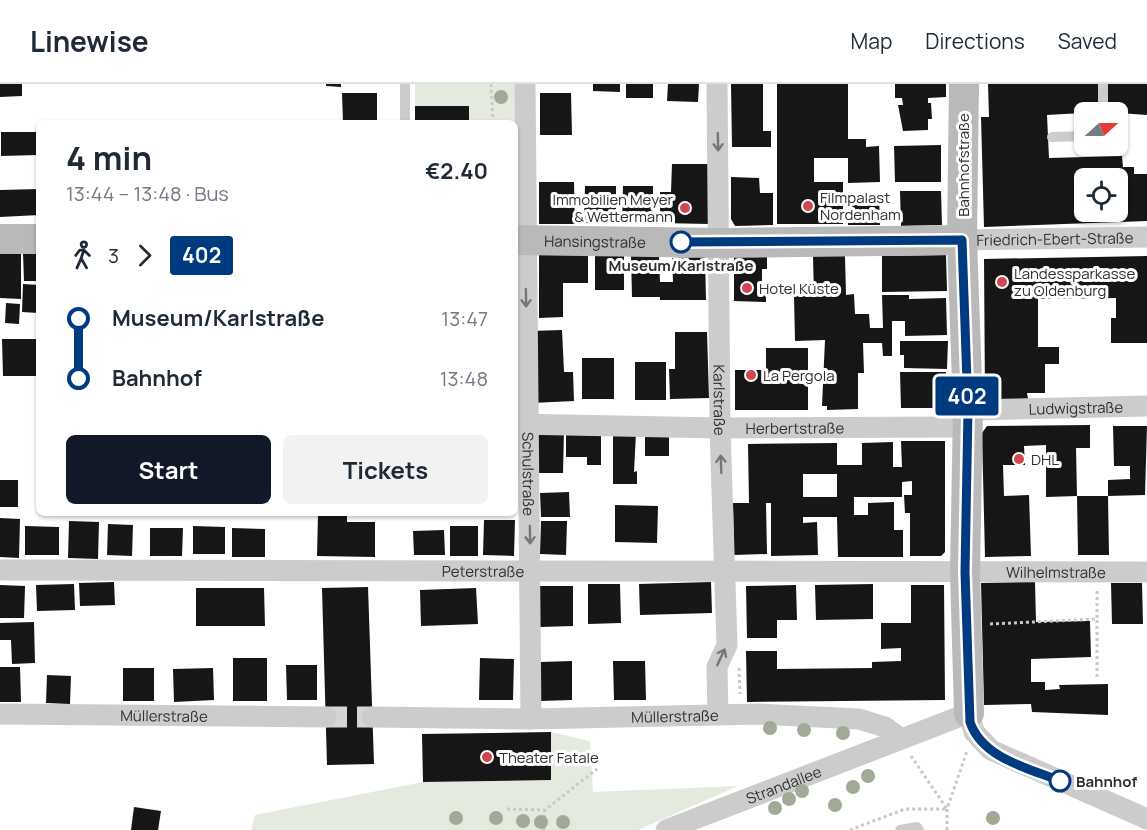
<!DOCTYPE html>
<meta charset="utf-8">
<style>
:root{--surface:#fff;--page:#f2f2f3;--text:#1f2937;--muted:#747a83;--line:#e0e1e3;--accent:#111827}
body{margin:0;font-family:Manrope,sans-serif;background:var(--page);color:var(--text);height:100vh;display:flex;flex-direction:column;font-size:22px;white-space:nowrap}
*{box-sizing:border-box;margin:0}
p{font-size:20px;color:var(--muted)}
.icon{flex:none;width:33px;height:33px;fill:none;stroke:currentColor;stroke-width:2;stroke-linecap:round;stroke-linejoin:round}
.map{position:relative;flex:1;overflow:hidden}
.side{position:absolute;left:36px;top:36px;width:482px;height:396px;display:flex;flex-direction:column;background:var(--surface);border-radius:9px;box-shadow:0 2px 4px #0004}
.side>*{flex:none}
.badge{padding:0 12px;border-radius:4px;font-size:21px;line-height:39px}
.needle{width:39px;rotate:69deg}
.fabs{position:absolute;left:1074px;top:18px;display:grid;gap:12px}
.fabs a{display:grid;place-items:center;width:54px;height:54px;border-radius:9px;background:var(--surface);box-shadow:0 2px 4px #0004;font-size:30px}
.map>.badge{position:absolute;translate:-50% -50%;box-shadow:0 0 0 3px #fff}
.legs{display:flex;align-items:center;gap:9px;height:66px;padding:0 30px;font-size:20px}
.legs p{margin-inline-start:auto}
.headline{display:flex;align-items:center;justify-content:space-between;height:102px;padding:0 30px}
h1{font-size:33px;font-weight:700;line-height:45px}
.button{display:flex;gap:12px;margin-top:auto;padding:12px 30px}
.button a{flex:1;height:69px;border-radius:9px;background:var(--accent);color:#fff;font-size:24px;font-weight:700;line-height:69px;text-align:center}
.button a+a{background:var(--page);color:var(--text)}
ul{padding:0 30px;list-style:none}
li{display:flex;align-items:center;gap:21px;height:60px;font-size:22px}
li i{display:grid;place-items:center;width:9px;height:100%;margin:0 8px;background:currentColor}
li i::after{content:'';width:15px;height:15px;margin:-8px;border:4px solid;border-radius:50%;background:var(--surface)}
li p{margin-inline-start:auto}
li:first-child i{background:linear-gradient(#0000 50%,currentColor 0)}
li:last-child i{background:linear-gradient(currentColor 50%,#0000 0)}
header{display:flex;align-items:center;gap:36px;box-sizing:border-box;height:84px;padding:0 30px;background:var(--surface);border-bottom:2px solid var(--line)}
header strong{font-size:28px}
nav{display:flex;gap:33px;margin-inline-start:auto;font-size:21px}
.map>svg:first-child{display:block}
.green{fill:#e5eade}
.building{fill:#161616;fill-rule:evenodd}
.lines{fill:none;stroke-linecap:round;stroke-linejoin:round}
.street-tunnel{stroke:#d5d5d5;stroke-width:21;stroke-dasharray:21 10;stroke-linecap:butt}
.path{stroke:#c9c9c9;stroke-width:3;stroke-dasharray:3 3;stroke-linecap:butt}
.lane{stroke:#ccc;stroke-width:10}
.street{stroke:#ccc;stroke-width:21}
.secondary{stroke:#b9b9b9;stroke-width:30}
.tree{fill:#a0aa96}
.oneway{stroke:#767676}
.line-1-casing{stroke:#fff;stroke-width:14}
.line-1{stroke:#003b80;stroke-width:9}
.poi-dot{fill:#d04752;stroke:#fff;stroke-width:2}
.stop-1-dot{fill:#fff;stroke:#003b80;stroke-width:3}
.labels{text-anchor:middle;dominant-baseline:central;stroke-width:6;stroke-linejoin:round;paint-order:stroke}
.street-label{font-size:15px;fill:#2f2f2f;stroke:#fff}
.poi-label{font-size:15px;fill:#2f2f2f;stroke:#fff;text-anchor:start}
.stop-label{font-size:15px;font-weight:bold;fill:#2f2f2f;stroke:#fff}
</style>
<header>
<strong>Linewise</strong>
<nav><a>Map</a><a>Directions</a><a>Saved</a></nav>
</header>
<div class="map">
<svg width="1147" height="746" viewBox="0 0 1147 746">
<rect width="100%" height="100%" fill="#fff"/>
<g class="green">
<polygon points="415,0 516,0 516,50 514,39 469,39 469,22 415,22"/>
<polygon points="551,648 590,657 593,708 738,702 638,746 251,746 255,731 423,698 551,696"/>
</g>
<g class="building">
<polygon points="0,0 22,0 22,12 0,13"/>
<polygon points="326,0 341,0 341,3 326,2"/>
<polygon points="593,0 620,0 620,8 593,7"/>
<rect x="626" y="0" width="27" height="14"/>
<polygon points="668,0 699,0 698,18 667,17"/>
<polygon points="731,0 763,0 763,47 771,47 771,63 732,63"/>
<polygon points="777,0 848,0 848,55 866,55 866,63 879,62 880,98 848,99 848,74 814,74 814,98 843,98 843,140 777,140"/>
<polygon points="895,0 946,0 946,13 928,14 928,19 931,19 932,35 928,35 928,46 903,47 898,21 903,21 902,14 895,14"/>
<path d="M988 0H1099L1100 28 1047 31 1049 74 1122 72 1123 83H1134V90H1147V137L984 143 981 33H989ZM1084 94H1118V128H1084Z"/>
<polygon points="1105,0 1147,0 1147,31 1105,28"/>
<polygon points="342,9 377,9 377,39 343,39"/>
<polygon points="540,9 571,9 572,51 540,51"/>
<rect x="415" y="22" width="54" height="17"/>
<polygon points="1,48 38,48 38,71 1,72"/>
<polygon points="941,61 941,98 895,98 894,62"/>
<polygon points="672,80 710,80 709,140 660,139 660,108 671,108"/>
<polygon points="731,93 759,94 760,109 773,109 773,141 735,142 731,135"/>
<polygon points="539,98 574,98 575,140 539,140"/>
<polygon points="585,102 616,102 616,139 584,139"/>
<polygon points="623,102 653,102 653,139 622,139"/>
<polygon points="39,105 39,131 0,133 0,106"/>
<polygon points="900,107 941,107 942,141 901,142"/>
<polygon points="879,112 880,141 848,141 848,113"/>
<polygon points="0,168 21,168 21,215 0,214"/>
<polygon points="39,168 39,197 24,197 23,169"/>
<polygon points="539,170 588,170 588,199 563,199 563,233 539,234"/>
<polygon points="734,170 767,172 767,185 762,185 762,199 766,199 766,218 734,217"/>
<rect x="595" y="171" width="29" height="35"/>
<polygon points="946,171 947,207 882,208 882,172"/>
<rect x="514" y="172" width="3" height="31"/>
<polygon points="631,172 659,172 660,198 673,198 672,174 705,173 706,216 660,216 660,213 632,213"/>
<polygon points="813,172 845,172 846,211 854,210 855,230 869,230 870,244 883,244 882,211 909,211 909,215 946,214 947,251 905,252 905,237 892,237 892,272 883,272 882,259 863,259 864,289 858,289 858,325 827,326 827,322 822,322 825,256 795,257 794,212 814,212"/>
<polygon points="1147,172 1147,259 1111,259 1111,234 1116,234 1116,214 1038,215 1038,263 1059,263 1059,280 1045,280 1045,309 1027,309 1028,315 985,316 984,175"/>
<polygon points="23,200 39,201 39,229 22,228"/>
<polygon points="6,219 20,220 19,240 5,239"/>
<polygon points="562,246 564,288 573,288 574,317 532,319 530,247"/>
<polygon points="675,248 707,248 709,314 670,315 669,285 675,285"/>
<polygon points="2,255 39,255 39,292 3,292"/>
<polygon points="900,257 948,257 947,285 904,284 904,271 900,271"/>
<polygon points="766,264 808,264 808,326 735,326 735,286 766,286"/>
<rect x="582" y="274" width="32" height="41"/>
<rect x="635" y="278" width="31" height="38"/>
<polygon points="900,288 946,288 947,319 949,322 946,328 941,324 901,324"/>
<polygon points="1090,341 1090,364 1076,364 1077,412 1046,413 1046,361 1024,362 1025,381 1003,381 1004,412 1029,411 1031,472 985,473 982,349 987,342"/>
<polygon points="1113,342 1147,342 1145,411 1108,412 1109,471 1078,471 1077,412 1108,412 1108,396 1130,395 1130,382 1114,382"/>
<polygon points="537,346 564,347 563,389 537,389"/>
<polygon points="566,347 601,347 601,381 587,381 587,373 566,373"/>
<polygon points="669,347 669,372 645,372 645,348"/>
<polygon points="613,348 636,348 634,388 637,387 637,400 613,400"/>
<path d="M901 357H945V468L941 472H910V429H905L904 411H912V397L902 398V413H854V431H868V419L894 418V446H903V473H838L837 433H803V439L817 438 818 471 771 472V419H766L767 470 734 471 733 419H749L748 360 837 359V381H862V359L893 358V383H902ZM803 390H837V413H803Z"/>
<rect x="514" y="358" width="3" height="36"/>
<rect x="0" y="396" width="18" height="27"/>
<polygon points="569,408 570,433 541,433 540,409"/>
<polygon points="615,421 658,422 657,459 615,458"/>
<polygon points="318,430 347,430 347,438 375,438 375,473 317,472"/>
<polygon points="0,434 20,435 19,474 0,473"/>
<polygon points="484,436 515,436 514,472 483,471"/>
<polygon points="69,437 99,438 98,475 68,474"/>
<polygon points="541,437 567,437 566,471 540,470"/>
<polygon points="108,440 133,441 132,472 107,471"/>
<polygon points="25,442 59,443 59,471 25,471"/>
<polygon points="193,442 225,443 225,470 193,470"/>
<rect x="450" y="442" width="28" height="30"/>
<polygon points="150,444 183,444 182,472 150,472"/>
<polygon points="232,444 265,445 265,473 232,473"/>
<polygon points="444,446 445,471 414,471 413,447"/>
<polygon points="114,498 115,521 80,522 79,499"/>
<polygon points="711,498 712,529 640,531 639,500"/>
<polygon points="1035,498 1036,538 1090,537 1091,573 1031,575 1031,598 1045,598 1045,606 1060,605 1059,601 1108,600 1108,631 1032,628 1031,620 984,621 981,499"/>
<polygon points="1111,499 1142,499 1143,540 1112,540"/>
<polygon points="74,500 75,526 37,527 36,501"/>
<polygon points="588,500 620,500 621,539 588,540"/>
<polygon points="873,500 873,535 816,536 815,501"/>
<polygon points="0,501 25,502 24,534 0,534"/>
<polygon points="796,501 797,536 777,536 777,554 747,554 746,502"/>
<polygon points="911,501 944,501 945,616 747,618 746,567 777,567 777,585 872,584 872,578 901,577 901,564 881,565 881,539 911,539"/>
<polygon points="539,502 573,502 573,542 540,543"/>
<polygon points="368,503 374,680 327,681 322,504"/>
<polygon points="196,504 264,504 265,542 196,542"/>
<polygon points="476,504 478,540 421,542 420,506"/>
<polygon points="34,538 35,579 12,580 11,556 0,556 0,539"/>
<rect x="233" y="574" width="34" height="43"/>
<polygon points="480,574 514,575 513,616 479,616"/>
<polygon points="572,577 572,616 540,617 540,578"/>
<polygon points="613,577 645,577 646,616 614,616"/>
<polygon points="286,581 317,581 317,616 287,616"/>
<polygon points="0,583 20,583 21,618 0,618"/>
<rect x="123" y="584" width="31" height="33"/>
<polygon points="213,584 214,616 174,618 173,585"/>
<polygon points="47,591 71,592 70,620 46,619"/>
<polygon points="551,648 551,696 423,698 422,650"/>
<polygon points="134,723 161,727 158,746 131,746"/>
</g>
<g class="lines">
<polyline class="street-tunnel" points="326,633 372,633"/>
<g class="path">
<polyline points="491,0 493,39"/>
<polyline points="1097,507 1097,535"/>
<polyline points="990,540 1097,535 1097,595"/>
<polyline points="739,584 740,610"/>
<polyline points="911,672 947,725"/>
<polyline points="507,725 545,726 597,685"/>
<polyline points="544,746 545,726"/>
<polyline points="850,746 905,725 946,725"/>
<polyline points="947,746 947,725 967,667"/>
</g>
<g class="lane">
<polyline points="405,0 405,39"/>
<polyline points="1103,0 1103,28"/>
<polyline points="1052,53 1084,52"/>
<polyline points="900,746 917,743 919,746"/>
</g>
<g class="street">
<path id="s1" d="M525 0 531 635"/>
<path id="s2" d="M717 0 720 344 727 561 717 583 718 631"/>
<path id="s3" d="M962 156 1147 153"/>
<path id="s4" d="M968 326 1147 322"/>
<path id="s5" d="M515 340 720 344 968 343"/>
<path id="s6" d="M0 486 1147 488"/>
<path id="s7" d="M0 630 326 633"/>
<path id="s8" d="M372 633 531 635 759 630 859 635 885 643 900 654"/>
<path id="s9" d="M666 746 969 629 974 648 991 666 1147 735"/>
</g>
<g class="secondary">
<polyline points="964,0 962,156 968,326 965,488 969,629"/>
<polyline points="0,155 39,155"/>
<path id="s10" d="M514 156 720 159 962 156"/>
</g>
</g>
<g class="tree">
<circle cx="501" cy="13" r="7"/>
<circle cx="770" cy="644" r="7"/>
<circle cx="804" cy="646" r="7"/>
<circle cx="843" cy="649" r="7"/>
<circle cx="868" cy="692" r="7"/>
<circle cx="853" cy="703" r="7"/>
<circle cx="802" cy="707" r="7"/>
<circle cx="789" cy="715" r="7"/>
<circle cx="835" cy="721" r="7"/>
<circle cx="775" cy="724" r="7"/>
<circle cx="456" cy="734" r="7"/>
<circle cx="496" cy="734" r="7"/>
<circle cx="993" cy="734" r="7"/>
<circle cx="523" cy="737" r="7"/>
<circle cx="541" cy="738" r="7"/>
<circle cx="563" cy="738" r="7"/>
</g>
<defs><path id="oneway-shaft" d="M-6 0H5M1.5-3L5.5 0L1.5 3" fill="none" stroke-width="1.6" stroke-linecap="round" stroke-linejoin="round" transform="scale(1.5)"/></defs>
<g class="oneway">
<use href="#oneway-shaft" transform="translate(718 58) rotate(89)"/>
<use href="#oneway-shaft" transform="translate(526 214) rotate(89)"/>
<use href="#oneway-shaft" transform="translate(721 380) rotate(-92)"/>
<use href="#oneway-shaft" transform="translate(530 451) rotate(89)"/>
<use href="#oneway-shaft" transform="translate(721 573) rotate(-65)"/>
</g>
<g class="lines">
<defs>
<path id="line-1" d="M681 158 962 156 968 326 965 488 970 638C982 674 1028 684 1060 697"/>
</defs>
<use href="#line-1" class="line-1-casing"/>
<use href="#line-1" class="line-1"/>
</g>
<g class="poi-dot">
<circle cx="808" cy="122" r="6"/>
<circle cx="685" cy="124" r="6"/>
<circle cx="1002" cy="198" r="6"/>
<circle cx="747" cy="204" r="6"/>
<circle cx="751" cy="291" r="6"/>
<circle cx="1019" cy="375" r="6"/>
<circle cx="487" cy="673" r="6"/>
</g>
<g class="stop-1-dot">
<circle cx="681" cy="158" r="10"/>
<circle cx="1060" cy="697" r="10"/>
</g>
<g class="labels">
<g class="street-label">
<text transform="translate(963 81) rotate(-90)">Bahnhofstraße</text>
<text stroke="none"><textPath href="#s3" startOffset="93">Friedrich-Ebert-Straße</textPath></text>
<text stroke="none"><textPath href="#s10" startOffset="81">Hansingstraße</textPath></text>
<text stroke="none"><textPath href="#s2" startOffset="316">Karlstraße</textPath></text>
<text stroke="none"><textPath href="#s4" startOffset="108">Ludwigstraße</textPath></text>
<text stroke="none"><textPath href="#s5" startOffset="280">Herbertstraße</textPath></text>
<text stroke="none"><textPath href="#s1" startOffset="390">Schulstraße</textPath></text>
<text stroke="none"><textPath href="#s6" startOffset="483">Peterstraße</textPath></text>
<text stroke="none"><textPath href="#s6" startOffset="1056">Wilhelmstraße</textPath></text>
<text stroke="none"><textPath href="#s7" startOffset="164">Müllerstraße</textPath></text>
<text stroke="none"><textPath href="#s8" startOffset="303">Müllerstraße</textPath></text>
<text stroke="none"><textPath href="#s9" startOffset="126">Strandallee</textPath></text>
</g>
<g class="poi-label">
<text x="820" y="113">Filmpalast<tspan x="820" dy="17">Nordenham</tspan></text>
<text x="673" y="115" text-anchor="end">Immobilien Meyer<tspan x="673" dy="17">&amp; Wettermann</tspan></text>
<text x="1014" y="189">Landessparkasse<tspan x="1014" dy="17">zu Oldenburg</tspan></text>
<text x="759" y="204">Hotel Küste</text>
<text x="763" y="291">La Pergola</text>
<text x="1031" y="375">DHL</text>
<text x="499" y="673">Theater Fatale</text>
</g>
<g class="stop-label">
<text x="681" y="181">Museum/Karlstraße</text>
<text x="1076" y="697" text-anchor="start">Bahnhof</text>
</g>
</g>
</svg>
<div class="fabs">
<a><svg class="needle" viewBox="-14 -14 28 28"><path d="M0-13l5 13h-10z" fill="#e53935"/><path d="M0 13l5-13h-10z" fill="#747a83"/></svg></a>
<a><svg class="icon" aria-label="locate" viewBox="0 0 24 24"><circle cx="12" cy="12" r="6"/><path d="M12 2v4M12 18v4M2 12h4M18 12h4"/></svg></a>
</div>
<b class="badge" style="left:967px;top:312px;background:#003b80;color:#fff">402</b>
<section class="side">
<div class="headline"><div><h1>4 min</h1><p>13:44 – 13:48 · Bus</p></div><b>€2.40</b></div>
<div class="legs"><svg class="icon" aria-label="walk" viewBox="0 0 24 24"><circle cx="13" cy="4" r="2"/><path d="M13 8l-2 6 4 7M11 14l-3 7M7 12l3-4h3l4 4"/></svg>3<svg class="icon" aria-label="forward" viewBox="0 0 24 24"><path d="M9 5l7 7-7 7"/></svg><b class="badge" style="background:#003b80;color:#fff">402</b></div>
<ul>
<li><i style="color:#003b80"></i><b>Museum/Karlstraße</b><p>13:47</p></li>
<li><i style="color:#003b80"></i><b>Bahnhof</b><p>13:48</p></li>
</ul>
<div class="button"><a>Start</a><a>Tickets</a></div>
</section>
</div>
